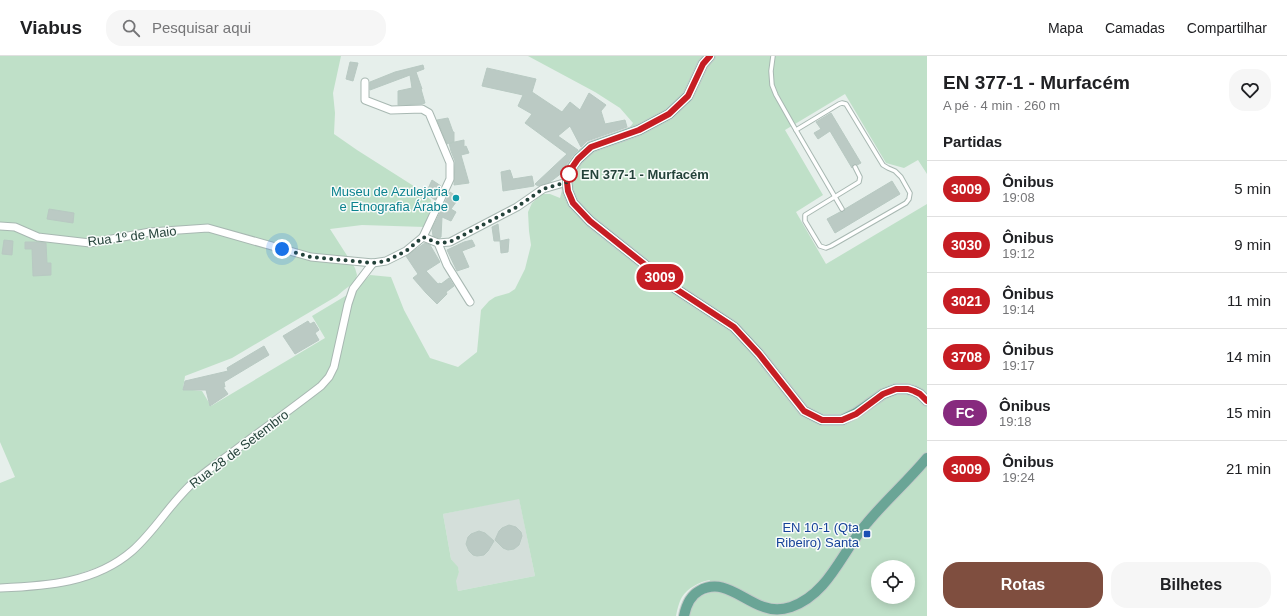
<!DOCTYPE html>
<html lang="pt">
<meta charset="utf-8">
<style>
:root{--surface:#fff;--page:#f6f6f6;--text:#202124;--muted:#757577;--line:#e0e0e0;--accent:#7f4e3f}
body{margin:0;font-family:Arial,sans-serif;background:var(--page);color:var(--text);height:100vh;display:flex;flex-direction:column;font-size:15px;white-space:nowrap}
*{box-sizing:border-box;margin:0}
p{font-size:13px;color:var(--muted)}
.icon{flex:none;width:22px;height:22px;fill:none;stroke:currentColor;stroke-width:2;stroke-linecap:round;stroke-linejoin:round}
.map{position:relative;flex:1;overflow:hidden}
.drawer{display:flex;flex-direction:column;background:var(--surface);width:360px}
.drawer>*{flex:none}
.badge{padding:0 8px;border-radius:13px;font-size:14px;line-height:26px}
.buttons{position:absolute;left:871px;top:504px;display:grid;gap:8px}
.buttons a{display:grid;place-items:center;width:44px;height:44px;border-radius:50%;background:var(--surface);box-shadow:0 2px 10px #0003;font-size:20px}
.you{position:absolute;width:20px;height:20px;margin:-10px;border:3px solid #fff;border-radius:50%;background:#1a73e8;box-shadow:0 0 0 6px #1a73e833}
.map>.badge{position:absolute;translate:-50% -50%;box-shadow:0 0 0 2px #fff}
h2{padding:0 16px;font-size:15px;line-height:36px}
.round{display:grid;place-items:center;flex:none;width:42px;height:42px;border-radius:16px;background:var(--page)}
.headline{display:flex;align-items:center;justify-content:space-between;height:68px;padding:0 16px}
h1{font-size:19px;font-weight:600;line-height:30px}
.button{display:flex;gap:8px;margin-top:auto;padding:8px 16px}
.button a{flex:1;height:46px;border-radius:16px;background:var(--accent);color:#fff;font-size:16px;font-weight:600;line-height:46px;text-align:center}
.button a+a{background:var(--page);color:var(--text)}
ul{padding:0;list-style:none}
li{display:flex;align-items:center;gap:12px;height:56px;padding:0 16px;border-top:1px solid var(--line)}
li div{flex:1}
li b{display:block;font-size:15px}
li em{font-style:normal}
li .badge{min-width:44px;font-weight:700;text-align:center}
header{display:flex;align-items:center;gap:24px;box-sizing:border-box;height:56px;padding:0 20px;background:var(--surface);border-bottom:1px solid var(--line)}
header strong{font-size:19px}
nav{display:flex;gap:22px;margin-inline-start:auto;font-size:14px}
.search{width:280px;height:36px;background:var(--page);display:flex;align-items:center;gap:10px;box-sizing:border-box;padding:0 14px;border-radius:16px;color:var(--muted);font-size:15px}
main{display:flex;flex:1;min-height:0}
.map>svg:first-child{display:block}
.built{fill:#d4dfda}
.green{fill:#bfe0c8;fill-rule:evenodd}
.building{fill:#bbcac4;stroke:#b8c9c2}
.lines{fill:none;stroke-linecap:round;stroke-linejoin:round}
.service-casing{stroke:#a8b8b2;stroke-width:5.5}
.minor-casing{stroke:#a8b8b2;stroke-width:9}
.primary-casing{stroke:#c2cac8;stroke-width:12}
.service{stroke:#fff;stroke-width:3.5}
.minor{stroke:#fff;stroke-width:7}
.primary{stroke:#6aa596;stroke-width:10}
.line-casing{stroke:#fff;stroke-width:9}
.line{stroke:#c61d23;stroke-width:6}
.walk{stroke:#24423a;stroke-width:4;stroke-dasharray:0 7.2}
.stop-dot{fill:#fff;stroke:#c61d23;stroke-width:2}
.culture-dot{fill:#0f9aa8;stroke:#f7fbf9;stroke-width:1.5}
.transit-dot{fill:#1a4fb4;stroke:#f7fbf9;stroke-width:1.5}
.labels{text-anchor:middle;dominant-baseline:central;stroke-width:3;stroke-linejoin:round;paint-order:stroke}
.stop-label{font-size:13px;font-weight:bold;fill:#24423a;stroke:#f7fbf9;text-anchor:start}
.culture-label{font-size:13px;fill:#0d838f;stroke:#f7fbf9;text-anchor:end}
.street-label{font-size:13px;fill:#24423a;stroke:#f7fbf9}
.transit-label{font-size:13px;fill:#164399;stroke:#f7fbf9;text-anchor:end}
</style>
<header>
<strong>Viabus</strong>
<div class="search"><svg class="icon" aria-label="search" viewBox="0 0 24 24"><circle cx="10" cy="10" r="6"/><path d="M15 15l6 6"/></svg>Pesquisar aqui</div>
<nav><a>Mapa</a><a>Camadas</a><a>Compartilhar</a></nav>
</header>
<main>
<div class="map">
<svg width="927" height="560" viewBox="0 0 927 560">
<rect width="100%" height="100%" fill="#e6efeb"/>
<polygon class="built" points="519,442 535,520 458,535 455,524 459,516 458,512 451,503 443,458"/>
<g class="green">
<polygon points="0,0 341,0 333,37 335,57 334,78 357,94 420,134 431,144 432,154 425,171 362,169 330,173 355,212 357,219 355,226 344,234 337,240 232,302 185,320 183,333 202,335 211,350 325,282 312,260 347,239 343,254 334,306 324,325 196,421 130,493 110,507 67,522 49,526 0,529 0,427 15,421 0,386"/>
<path d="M528 0H927V118L918 104 904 112 886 107 845 38 785 74 823 139 796 156 826 208 927 148V560H687C692 546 695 542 709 537L710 524C700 525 687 533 682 541 679 546 677 554 676 560H0V535L53 531 66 529 90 522 113 511 192 430 327 328 355 234 370 219 391 221 404 254 430 302 458 311 477 296 481 254 489 245 495 241 509 237 515 233 525 213 531 189 529 175 528 156 532 147 542 138H550L560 142 568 111 628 74 633 67 620 52 595 36ZM519 443 535 520 458 535 456 525 459 516 458 511 451 503 443 458ZM878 511H908V541H878Z"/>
</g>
<g class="building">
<polygon points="350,6 358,7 353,25 346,23"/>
<polygon points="423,9 424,13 416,16 422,33 421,33 425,47 422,48 398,49 398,35 412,32 410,19 370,34 370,26 395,16"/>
<polygon points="487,12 536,23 532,36 562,56 570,46 580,54 589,37 606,49 601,55 605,68 625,64 627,71 587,85 581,91 570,70 558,80 578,94 573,99 566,109 563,116 550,126 538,130 535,128 567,98 525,67 532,58 518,50 523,39 482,30"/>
<polygon points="831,57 861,107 857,109 853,108 852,112 830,75 818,83 814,77 821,73 816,66"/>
<polygon points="448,62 453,76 454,76 454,86 450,87 464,84 464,91 466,90 469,97 461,99 469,127 454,129 455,105 451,95 449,87 447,88 437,64"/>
<polygon points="510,114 513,123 532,120 534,130 503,135 501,116"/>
<polygon points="432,124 441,130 435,144 426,137"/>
<polygon points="892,125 900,138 835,177 827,163 840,156 844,156 845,153"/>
<polygon points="450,136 459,142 451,153 456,156 451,165 442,161 441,181 439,182 433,180 432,173"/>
<polygon points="49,153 74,157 73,167 47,163"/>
<polygon points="498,168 500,185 494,185 492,171"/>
<polygon points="509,183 508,196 501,197 500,185"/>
<polygon points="4,184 13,185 12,199 2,198"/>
<polygon points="472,184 475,190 462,195 469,211 457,215 447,194 464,186"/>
<polygon points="36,186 46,187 47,207 51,207 51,219 33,220 32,193 25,193 25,186"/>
<polygon points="425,187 430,189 440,206 426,215 438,228 440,227 441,228 449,222 454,230 446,236 447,238 437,248 426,237 413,222 418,218 406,200"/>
<polygon points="308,265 310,268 314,266 319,274 315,277 319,284 295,298 283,280"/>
<polygon points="264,290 269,299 224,326 225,331 223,331 228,338 210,350 206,334 183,334 185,325 228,315 227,312"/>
<polygon points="509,469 516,471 521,476 522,480 519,489 514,493 508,494 503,492 495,484 499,475 502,472"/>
<polygon points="479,475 485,477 494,485 488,495 484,499 477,500 473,499 469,495 466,488 468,481 471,478"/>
</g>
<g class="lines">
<defs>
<g id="service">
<polyline points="773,0 771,15 772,29 776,39 793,69 842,153"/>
<polyline points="796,74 839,48 842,47 846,48 883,109 888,112 895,115 901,121 910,137 909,143 906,147 831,190 826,192 820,190 805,165 805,159 859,126 860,121 855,111"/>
</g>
<g id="minor">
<polyline points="0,170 15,171 38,181 90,187 150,176 208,172 311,201 373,207 386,205 406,195 423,181 450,123 450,107 429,57 422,53 391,54 365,44 365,26"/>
<polyline points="423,181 438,187 447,209 470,246"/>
<polyline points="438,187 450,186 517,151 543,133 567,126"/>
<path d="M0 532C46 530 95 527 132 495 156 474 172 444 197 423 210 412 225 402 238 392 266 371 294 351 321 330L329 321 334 311 348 248 353 233 373 207"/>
</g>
<g id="primary">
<polyline points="710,0 703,8 688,40 669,58 639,74 591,91 578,103 571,113 567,126 568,135 573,147 590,165 673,231 734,271 759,298 804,355 822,364 842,364 856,357 883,338 896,333 907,333 914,335 920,338 927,345"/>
<path d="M684 560C686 550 690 540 699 535 723 521 742 544 764 551 772 554 782 554 791 551 829 538 842 495 867 467 886 444 908 425 927 402"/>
</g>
</defs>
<use href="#service" class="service-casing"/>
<use href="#minor" class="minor-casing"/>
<use href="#primary" class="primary-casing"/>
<use href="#service" class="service"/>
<use href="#minor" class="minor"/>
<use href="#primary" class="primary"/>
</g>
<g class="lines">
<defs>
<polyline id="line" points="710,0 703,8 688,40 669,58 639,74 591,91 578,103 571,113 567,126 568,135 573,147 590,165 673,231 734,271 759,298 804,355 822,364 842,364 856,358 883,338 896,333 908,333 914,335 920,338 927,345"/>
</defs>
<use href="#line" class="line-casing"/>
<use href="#line" class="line"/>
<polyline class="walk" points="282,193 311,201 373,207 386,205 406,195 423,181 438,187 450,186 517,151 543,133 567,126 569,118"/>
</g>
<circle class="stop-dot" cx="569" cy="118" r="8"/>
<circle class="culture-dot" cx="456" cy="142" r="4"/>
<rect class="transit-dot" x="863" y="474" width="8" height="8" rx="2"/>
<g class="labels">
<g class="stop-label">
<text x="581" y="118">EN 377-1 - Murfacém</text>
</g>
<g class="culture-label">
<text x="448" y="135">Museu de Azulejaria<tspan x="448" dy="15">e Etnografia Árabe</tspan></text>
</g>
<g class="street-label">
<text transform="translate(132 180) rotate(-7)">Rua 1º de Maio</text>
<text transform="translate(239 393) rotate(-37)">Rua 28 de Setembro</text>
</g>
<g class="transit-label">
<text x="859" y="471">EN 10-1 (Qta<tspan x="859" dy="15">Ribeiro) Santa</tspan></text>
</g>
</g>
</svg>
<div class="buttons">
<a><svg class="icon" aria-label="locate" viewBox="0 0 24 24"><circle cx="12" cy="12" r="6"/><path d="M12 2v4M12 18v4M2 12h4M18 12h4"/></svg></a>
</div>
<div class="you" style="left:282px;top:193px"></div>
<b class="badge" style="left:660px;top:221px;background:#c61d23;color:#fff">3009</b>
</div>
<section class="drawer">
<div class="headline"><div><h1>EN 377-1 - Murfacém</h1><p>A pé · 4 min · 260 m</p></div><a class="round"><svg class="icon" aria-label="heart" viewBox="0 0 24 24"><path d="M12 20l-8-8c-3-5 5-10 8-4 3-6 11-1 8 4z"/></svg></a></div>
<h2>Partidas</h2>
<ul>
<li><span class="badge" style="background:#c61d23;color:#fff">3009</span><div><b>Ônibus</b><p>19:08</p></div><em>5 min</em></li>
<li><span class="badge" style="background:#c61d23;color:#fff">3030</span><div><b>Ônibus</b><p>19:12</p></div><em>9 min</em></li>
<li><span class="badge" style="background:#c61d23;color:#fff">3021</span><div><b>Ônibus</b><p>19:14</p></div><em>11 min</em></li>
<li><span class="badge" style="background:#c61d23;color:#fff">3708</span><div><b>Ônibus</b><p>19:17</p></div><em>14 min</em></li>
<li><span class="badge" style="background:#872a7e;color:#fff">FC</span><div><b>Ônibus</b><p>19:18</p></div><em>15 min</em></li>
<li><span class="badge" style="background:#c61d23;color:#fff">3009</span><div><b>Ônibus</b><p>19:24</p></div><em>21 min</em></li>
</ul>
<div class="button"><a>Rotas</a><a>Bilhetes</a></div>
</section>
</main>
